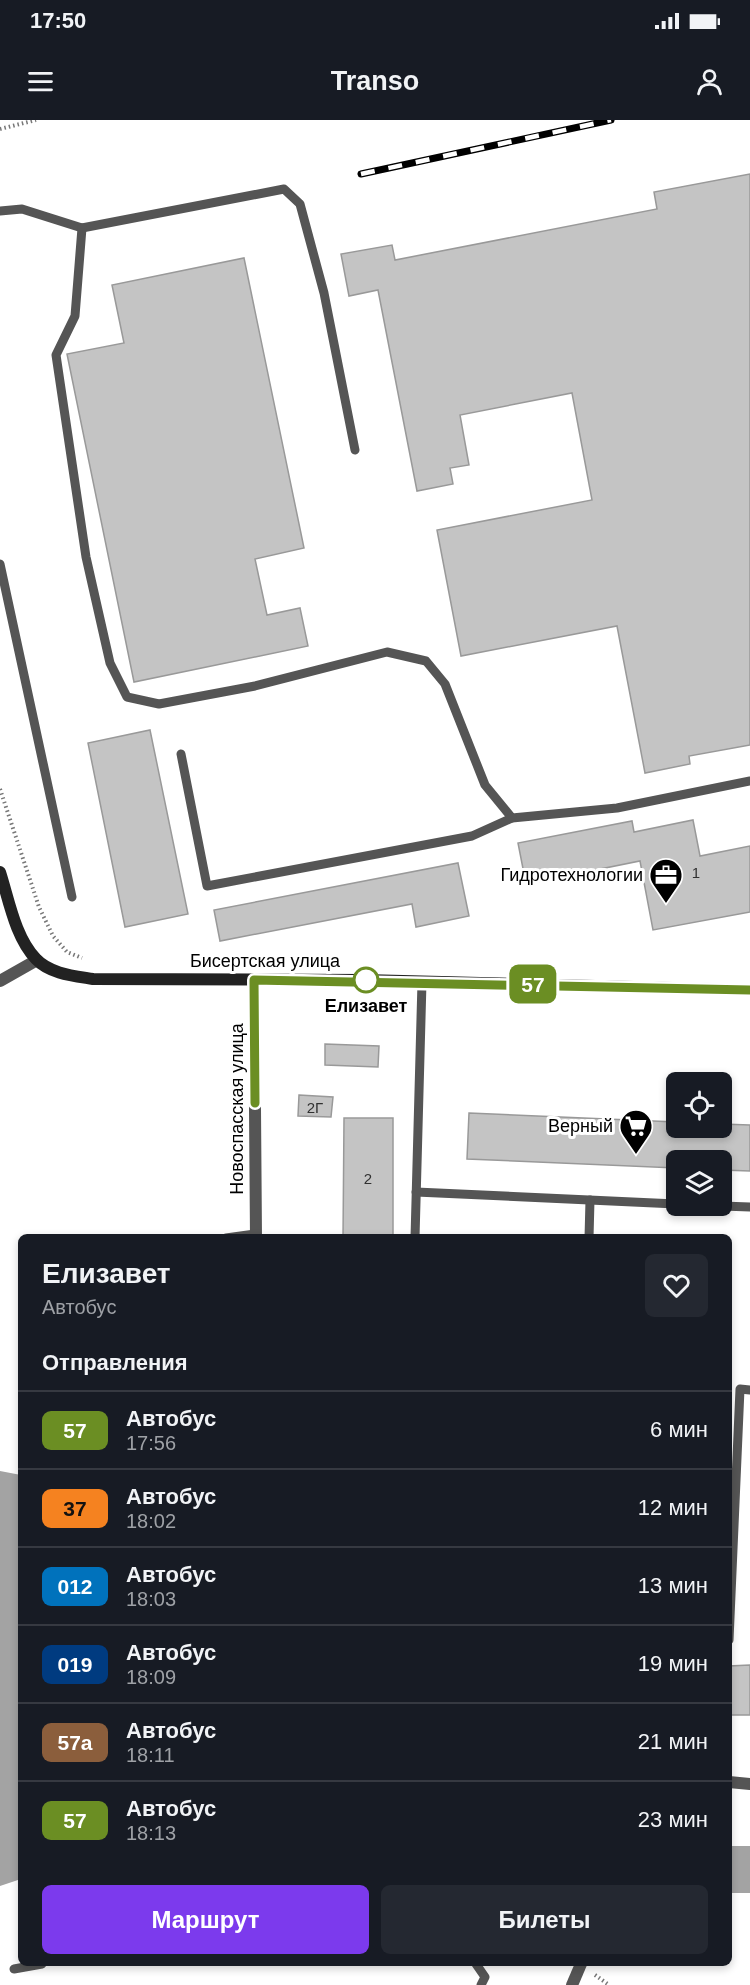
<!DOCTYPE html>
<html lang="ru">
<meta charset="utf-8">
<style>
:root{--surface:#171b24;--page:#242831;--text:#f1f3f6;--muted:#9ea1a6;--line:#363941;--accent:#7c3aed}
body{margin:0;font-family:Arial,sans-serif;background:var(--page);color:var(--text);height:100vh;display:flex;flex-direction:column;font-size:22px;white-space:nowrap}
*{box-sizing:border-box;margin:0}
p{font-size:20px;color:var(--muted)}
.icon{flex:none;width:33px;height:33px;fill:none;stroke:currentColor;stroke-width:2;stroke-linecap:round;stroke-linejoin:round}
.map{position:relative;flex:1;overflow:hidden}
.side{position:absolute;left:18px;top:1114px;width:714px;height:732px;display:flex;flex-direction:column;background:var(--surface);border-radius:9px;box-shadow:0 3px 9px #0003}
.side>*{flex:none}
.badge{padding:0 12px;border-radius:9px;font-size:21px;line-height:39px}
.fabs{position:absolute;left:666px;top:952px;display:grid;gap:12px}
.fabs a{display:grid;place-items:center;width:66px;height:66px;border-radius:9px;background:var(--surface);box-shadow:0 3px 9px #0003;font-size:30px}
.map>.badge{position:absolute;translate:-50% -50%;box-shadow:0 0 0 3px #fff}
h2{padding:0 24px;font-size:22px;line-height:54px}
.round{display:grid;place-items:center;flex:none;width:63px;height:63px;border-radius:9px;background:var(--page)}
.headline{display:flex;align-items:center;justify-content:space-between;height:102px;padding:0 24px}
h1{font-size:28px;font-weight:700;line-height:45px}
.primary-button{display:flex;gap:12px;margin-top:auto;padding:12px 24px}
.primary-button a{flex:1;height:69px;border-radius:9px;background:var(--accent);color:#fff;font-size:24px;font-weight:700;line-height:69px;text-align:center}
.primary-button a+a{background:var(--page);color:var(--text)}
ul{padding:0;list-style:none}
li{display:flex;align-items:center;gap:18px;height:78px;padding:0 24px;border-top:2px solid var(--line)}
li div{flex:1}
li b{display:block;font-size:22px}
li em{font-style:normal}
li .badge{min-width:66px;font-weight:700;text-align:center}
.status{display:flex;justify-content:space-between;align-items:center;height:42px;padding:0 30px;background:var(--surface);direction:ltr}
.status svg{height:16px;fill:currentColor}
header{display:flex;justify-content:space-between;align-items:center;height:78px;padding:0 24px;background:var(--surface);font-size:27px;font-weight:700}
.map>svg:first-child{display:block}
.water{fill:#a3a3a3}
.building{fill:#c4c4c4;stroke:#999;stroke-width:1.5}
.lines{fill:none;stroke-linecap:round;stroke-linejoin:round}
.path{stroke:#777;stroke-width:4;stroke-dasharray:1.5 3;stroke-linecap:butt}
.service{stroke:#555;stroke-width:9}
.minor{stroke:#555;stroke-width:12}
.secondary{stroke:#222;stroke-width:12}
.rail-casing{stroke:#000;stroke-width:7}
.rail{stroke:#fff;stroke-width:4.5;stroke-dasharray:14;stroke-linecap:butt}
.line-casing{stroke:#fff;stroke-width:14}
.line{stroke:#6b8e23;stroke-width:9}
.stop-dot{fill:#fff;stroke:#6b8e23;stroke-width:3}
.labels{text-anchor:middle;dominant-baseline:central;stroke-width:6;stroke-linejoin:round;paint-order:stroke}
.number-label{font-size:15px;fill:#313131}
.poi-label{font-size:18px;fill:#000;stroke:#fff;text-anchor:end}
.street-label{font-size:18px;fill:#000;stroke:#fff}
.stop-label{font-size:18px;font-weight:bold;fill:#000;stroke:#fff}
</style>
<div class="status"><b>17:50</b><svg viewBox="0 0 49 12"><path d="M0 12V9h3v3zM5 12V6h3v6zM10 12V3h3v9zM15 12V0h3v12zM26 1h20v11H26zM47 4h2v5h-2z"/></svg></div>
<header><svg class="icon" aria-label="menu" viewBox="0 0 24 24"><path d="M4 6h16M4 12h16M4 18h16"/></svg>Transo<svg class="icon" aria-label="person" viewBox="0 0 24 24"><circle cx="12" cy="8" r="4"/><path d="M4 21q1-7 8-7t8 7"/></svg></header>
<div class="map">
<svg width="750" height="1865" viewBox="0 0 750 1865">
<rect width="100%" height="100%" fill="#fff"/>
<g class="water">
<polygon points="0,1351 21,1355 21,1759 0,1766"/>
<rect x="729" y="1726" width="21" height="47"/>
</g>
<g class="building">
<polygon points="750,54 750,625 689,636 690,644 645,653 617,506 461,536 437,410 592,380 572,273 460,295 469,345 450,348 453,364 417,371 378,170 349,176 341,134 392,125 395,140 657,89 654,72"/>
<polygon points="244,138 304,428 255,439 267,495 300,488 308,526 134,562 67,234 124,223 112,165"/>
<polygon points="150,610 188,794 125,807 88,623"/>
<polygon points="693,700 700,736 750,726 750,792 653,810 640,741 526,764 518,723 632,701 634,712"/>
<polygon points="458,743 469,796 416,807 412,784 220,821 214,790"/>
<polygon points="325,924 379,926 378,947 325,945"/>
<polygon points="299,975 333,977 331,997 298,996"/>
<polygon points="469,993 676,1002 676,1008 722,1008 722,1004 750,1005 750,1051 722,1050 722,1041 676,1041 676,1048 467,1039"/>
<polygon points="344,998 393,998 393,1118 343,1118"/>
<polygon points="750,1545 750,1595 729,1595 729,1546"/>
</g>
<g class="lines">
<g class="path">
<polyline points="0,9 36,0"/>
<polyline points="0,669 39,787 53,816 67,832 82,838"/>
<polyline points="595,1855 609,1865"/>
</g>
<g class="service">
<polyline points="0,91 22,89 82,108 284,69 300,84 324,173 355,330"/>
<polyline points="82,108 75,196 56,235 86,437 110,543 127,577 159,584 255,566 387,532 426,541 445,564 485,665 512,698 617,688 750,661"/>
<polyline points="0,444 72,777"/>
<polyline points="181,634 207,766 472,716 512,698"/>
<polyline points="416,1072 676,1084"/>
<polyline points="722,1086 750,1087"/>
<polyline points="226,1118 255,1114"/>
<polyline points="415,1118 422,862"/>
<polyline points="589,1118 590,1080"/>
<polyline points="729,1520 740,1269 750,1270"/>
<polyline points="476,1844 485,1857 481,1865"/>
<polyline points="14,1849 42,1844"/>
</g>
<g class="minor">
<polyline points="254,860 256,1118"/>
<polyline points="0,861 37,840"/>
<polyline points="729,1662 750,1664"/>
<polyline points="572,1865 581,1844"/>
</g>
<path class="secondary" d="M0 752C9 780 15 817 36 839 50 854 75 856 93 859L364 860 750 870"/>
<defs>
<polyline id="rail" points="361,54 611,0"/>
</defs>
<use href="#rail" class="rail-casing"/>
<use href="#rail" class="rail"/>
</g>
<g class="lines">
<defs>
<polyline id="line" points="255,983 254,860 750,870"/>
</defs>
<use href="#line" class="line-casing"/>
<use href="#line" class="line"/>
</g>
<defs>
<symbol id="office-pin" viewBox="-11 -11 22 30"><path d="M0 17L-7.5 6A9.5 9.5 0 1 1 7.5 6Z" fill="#000" stroke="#fff"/><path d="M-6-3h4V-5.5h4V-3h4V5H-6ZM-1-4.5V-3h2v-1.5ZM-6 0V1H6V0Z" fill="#fff"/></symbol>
<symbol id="supermarket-pin" viewBox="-11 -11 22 30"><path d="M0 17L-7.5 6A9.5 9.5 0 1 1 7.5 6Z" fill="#000" stroke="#fff"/><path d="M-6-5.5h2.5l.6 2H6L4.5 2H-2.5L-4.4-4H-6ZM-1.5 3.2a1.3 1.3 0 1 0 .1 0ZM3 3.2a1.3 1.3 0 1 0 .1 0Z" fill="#fff"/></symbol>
</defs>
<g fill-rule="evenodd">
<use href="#office-pin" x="647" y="736" width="38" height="52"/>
<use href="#supermarket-pin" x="617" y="987" width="38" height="52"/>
</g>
<circle class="stop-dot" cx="366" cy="860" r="12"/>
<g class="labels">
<g class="number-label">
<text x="696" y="752">1</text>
<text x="315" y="987">2Г</text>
<text x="368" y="1058">2</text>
</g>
<g class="poi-label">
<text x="643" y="755">Гидротехнологии</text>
<text x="613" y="1006">Верный</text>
</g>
<g class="street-label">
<text x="265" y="841">Бисертская улица</text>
<text transform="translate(237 989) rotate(-90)">Новоспасская улица</text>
</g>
<g class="stop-label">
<text x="366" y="886">Елизавет</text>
</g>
</g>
</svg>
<div class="fabs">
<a><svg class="icon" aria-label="locate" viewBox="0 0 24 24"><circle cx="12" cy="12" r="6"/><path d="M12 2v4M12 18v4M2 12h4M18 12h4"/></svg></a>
<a><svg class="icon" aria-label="layers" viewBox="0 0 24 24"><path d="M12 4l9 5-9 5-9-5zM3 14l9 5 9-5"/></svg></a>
</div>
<b class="badge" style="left:533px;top:864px;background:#6b8e23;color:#fff">57</b>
<section class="side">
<div class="headline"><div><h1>Елизавет</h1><p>Автобус</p></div><a class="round"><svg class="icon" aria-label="heart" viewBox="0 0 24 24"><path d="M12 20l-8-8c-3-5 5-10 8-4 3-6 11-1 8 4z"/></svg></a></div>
<h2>Отправления</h2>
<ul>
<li><span class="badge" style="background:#6b8e23;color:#fff">57</span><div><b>Автобус</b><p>17:56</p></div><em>6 мин</em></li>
<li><span class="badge" style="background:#f58220;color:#111">37</span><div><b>Автобус</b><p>18:02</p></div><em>12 мин</em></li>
<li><span class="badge" style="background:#0072bc;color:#fff">012</span><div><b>Автобус</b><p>18:03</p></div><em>13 мин</em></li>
<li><span class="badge" style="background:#003b80;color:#fff">019</span><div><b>Автобус</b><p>18:09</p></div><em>19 мин</em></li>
<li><span class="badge" style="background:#8b5e3c;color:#fff">57а</span><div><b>Автобус</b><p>18:11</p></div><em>21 мин</em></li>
<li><span class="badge" style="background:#6b8e23;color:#fff">57</span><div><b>Автобус</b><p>18:13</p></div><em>23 мин</em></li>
</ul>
<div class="primary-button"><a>Маршрут</a><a>Билеты</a></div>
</section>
</div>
